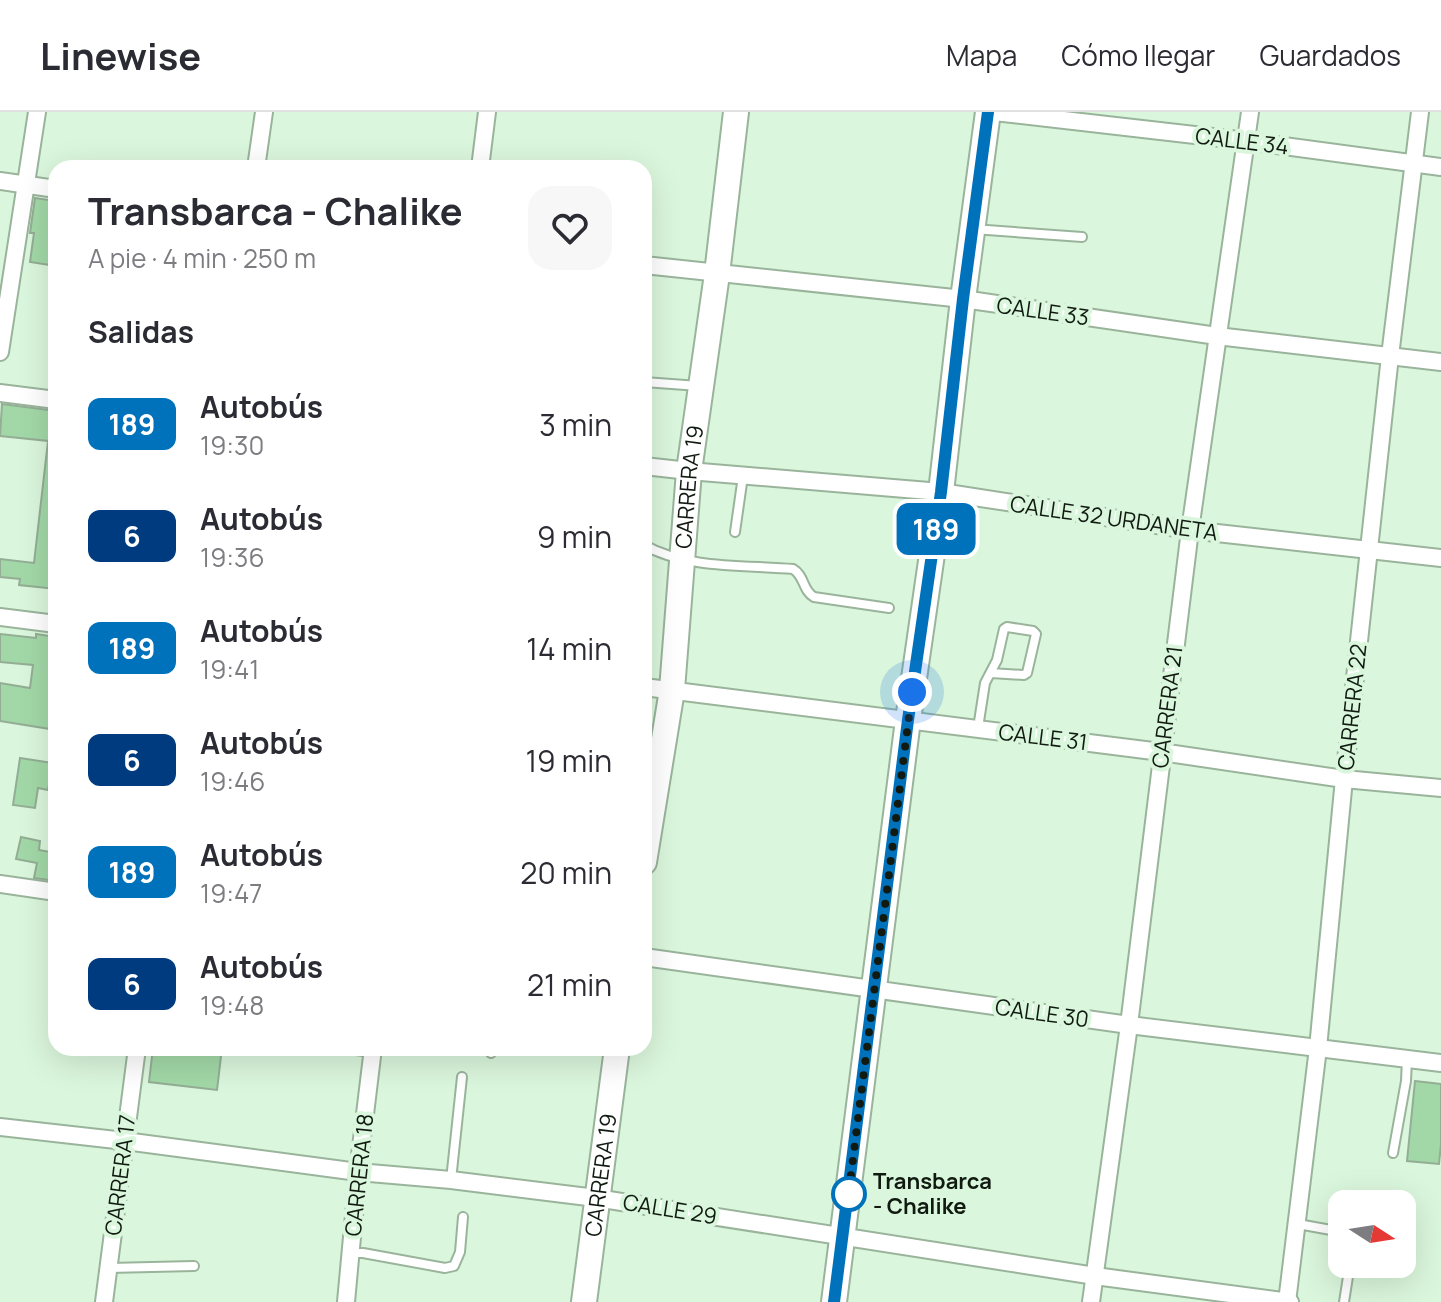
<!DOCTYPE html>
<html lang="es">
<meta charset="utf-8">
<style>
:root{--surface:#fff;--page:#f7f7f7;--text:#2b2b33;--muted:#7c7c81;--line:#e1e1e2}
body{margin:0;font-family:Manrope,sans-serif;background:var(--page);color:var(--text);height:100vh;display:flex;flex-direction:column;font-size:30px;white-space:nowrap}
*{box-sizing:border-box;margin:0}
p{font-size:26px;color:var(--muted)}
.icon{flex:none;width:44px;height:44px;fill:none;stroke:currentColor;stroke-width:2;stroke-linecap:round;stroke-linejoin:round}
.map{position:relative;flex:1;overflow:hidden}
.sheet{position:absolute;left:48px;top:48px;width:604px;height:896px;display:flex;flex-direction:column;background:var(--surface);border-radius:24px;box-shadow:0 8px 32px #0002}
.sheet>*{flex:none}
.badge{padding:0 16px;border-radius:12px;font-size:28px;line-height:52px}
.needle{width:52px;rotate:102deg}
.buttons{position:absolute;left:1328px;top:1078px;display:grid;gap:16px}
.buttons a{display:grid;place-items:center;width:88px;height:88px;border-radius:16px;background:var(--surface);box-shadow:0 8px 32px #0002;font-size:40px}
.you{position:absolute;width:40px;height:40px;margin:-20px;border:6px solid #fff;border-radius:50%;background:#1a73e8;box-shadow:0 0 0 12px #1a73e833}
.map>.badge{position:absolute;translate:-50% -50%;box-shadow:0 0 0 4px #fff}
h2{padding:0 40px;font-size:30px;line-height:72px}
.round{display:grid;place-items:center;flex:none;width:84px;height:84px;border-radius:24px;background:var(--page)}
.overview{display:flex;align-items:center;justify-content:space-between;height:136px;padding:0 40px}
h1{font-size:38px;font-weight:700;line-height:60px}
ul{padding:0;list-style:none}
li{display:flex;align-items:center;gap:24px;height:112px;padding:0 40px}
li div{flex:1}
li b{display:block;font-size:30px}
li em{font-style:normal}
li .badge{min-width:88px;font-weight:700;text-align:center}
header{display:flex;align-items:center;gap:48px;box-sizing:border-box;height:112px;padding:0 40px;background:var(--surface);border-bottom:2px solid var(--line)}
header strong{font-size:38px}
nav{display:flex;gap:44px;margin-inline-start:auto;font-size:28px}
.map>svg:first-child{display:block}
.building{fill:#a2d8a7;stroke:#93ae95;stroke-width:2}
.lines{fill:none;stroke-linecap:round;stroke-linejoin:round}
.lane-casing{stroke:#9ab49c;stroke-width:12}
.street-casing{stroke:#9ab49c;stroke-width:20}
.secondary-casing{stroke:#9ab49c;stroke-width:28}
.lane{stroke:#fff;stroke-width:8}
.street{stroke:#fff;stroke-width:16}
.secondary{stroke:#fff;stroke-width:24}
.line-casing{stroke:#fff;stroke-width:18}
.line{stroke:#0072bc;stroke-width:12}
.walk{stroke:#101a11;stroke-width:8;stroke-dasharray:0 14.4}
.stop-dot{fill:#fff;stroke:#0072bc;stroke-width:4}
.labels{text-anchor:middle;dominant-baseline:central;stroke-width:8;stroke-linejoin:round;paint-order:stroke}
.street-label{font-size:22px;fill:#101a11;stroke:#daf6dc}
.stop-label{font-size:22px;font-weight:bold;fill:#101a11;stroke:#daf6dc;text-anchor:start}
</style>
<header>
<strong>Linewise</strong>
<nav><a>Mapa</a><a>Cómo llegar</a><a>Guardados</a></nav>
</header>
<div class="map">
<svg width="1441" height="1190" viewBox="0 0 1441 1190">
<rect width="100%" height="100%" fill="#daf6dc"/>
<g class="building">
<polygon points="35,86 56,89 56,124 55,124 50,153 30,150 34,121 30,121"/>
<polygon points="2,292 56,299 56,477 19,473 20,467 0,465 0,447 34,451 48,329 0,324"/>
<polygon points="0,522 36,526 36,522 56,525 56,574 50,617 0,609 0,571 30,576 33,553 0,550"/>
<polygon points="20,646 53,651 48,678 38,676 35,696 13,693"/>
<polygon points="21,725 40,729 39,738 56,741 56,769 34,766 37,751 16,747"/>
<polygon points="153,936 222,936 217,978 149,970"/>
<polygon points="1415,969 1441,972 1441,1032 1439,1052 1407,1049"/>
</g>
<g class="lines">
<defs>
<g id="lane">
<polyline points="973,117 1082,125"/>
<polyline points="644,270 699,274"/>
<polyline points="735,420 743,364"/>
<path d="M644 433C686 457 746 453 793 457 805 464 802 478 814 485L889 496"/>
<polyline points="978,616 985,571 997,548 1004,517 1007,515 1033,519 1036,522 1027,561 1024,563 991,561"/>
<polyline points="339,936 372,940"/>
<polyline points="491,941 492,936"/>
<polyline points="1393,1041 1406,969 1407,947"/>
<polyline points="451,1068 462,965"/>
<polyline points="1298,1112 1342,1120"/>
<polyline points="351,1141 363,1141 445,1156 454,1154 460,1140 463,1105"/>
<polyline points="109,1156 194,1154"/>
<polyline points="1344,1190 1350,1152"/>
</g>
<g id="street">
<polyline points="994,0 1247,29 1441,55"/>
<polyline points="256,56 264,0"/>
<polyline points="480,56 487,0"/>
<polyline points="0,69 56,77"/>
<polyline points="644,153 963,187 1217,224 1441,250"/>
<polyline points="0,240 37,0"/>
<polyline points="0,281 56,288"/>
<polyline points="644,354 689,359 941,380 1190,418 1441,446"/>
<polyline points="0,505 56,512"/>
<polyline points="644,575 1161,640 1344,667 1441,676"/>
<polyline points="0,772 56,780"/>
<polyline points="644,845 1129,913 1441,951"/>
<polyline points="0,1015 125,1029 358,1060 451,1068 596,1086 1095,1164 1290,1190"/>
<polyline points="104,1190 137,936"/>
<polyline points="346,1190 358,1060 373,936"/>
<polyline points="1091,1190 1129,913 1190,418 1250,0"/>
<polyline points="1287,1190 1318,936 1344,667 1390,244 1420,0"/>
</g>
<g id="secondary">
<path id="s1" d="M644 750 672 578 689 359 717 162 736 0"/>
<path id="s2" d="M584 1190 617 936"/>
<polyline points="834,1190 908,608 941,380 963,187 988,0"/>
</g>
</defs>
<use href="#lane" class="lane-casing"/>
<use href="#street" class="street-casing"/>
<use href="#secondary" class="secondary-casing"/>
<use href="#lane" class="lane"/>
<use href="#street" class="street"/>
<use href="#secondary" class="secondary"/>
</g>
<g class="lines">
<defs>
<polyline id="line" points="834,1190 908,608 941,380 963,187 988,0"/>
</defs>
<use href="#line" class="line-casing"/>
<use href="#line" class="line"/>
<polyline class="walk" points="849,1082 847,1094 912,580"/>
</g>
<circle class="stop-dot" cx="849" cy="1082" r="16"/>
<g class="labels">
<g class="street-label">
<text transform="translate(1242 29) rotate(7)">CALLE 34</text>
<text transform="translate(1043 199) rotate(8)">CALLE 33</text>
<text stroke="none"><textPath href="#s1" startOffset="378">CARRERA 19</textPath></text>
<text transform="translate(1114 406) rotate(8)">CALLE 32 URDANETA</text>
<text transform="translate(1167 595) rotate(-83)">CARRERA 21</text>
<text transform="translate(1352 595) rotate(-84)">CARRERA 22</text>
<text transform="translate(1043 625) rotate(7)">CALLE 31</text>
<text transform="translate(1042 901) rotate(8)">CALLE 30</text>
<text transform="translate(120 1063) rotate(-83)">CARRERA 17</text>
<text transform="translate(359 1063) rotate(-84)">CARRERA 18</text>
<text stroke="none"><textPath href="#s2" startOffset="128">CARRERA 19</textPath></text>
<text transform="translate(670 1097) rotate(9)">CALLE 29</text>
</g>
<g class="stop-label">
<text x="873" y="1069">Transbarca<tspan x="873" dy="25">- Chalike</tspan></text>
</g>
</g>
</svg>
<div class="buttons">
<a><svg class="needle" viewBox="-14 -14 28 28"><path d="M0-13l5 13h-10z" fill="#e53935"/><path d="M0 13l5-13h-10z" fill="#7c7c81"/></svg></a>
</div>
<div class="you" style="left:912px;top:580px"></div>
<b class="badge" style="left:936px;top:417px;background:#0072bc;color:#fff">189</b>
<section class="sheet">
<div class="overview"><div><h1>Transbarca - Chalike</h1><p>A pie · 4 min · 250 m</p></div><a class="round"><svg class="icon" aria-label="heart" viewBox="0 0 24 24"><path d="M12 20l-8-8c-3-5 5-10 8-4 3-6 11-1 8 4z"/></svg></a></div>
<h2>Salidas</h2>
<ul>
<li><span class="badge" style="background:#0072bc;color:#fff">189</span><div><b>Autobús</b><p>19:30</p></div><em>3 min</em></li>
<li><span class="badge" style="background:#003b80;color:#fff">6</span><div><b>Autobús</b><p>19:36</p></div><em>9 min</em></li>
<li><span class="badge" style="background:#0072bc;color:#fff">189</span><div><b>Autobús</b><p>19:41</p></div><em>14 min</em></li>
<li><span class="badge" style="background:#003b80;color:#fff">6</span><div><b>Autobús</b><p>19:46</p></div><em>19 min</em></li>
<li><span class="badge" style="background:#0072bc;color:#fff">189</span><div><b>Autobús</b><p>19:47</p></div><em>20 min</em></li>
<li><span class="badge" style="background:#003b80;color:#fff">6</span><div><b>Autobús</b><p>19:48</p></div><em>21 min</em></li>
</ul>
</section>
</div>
